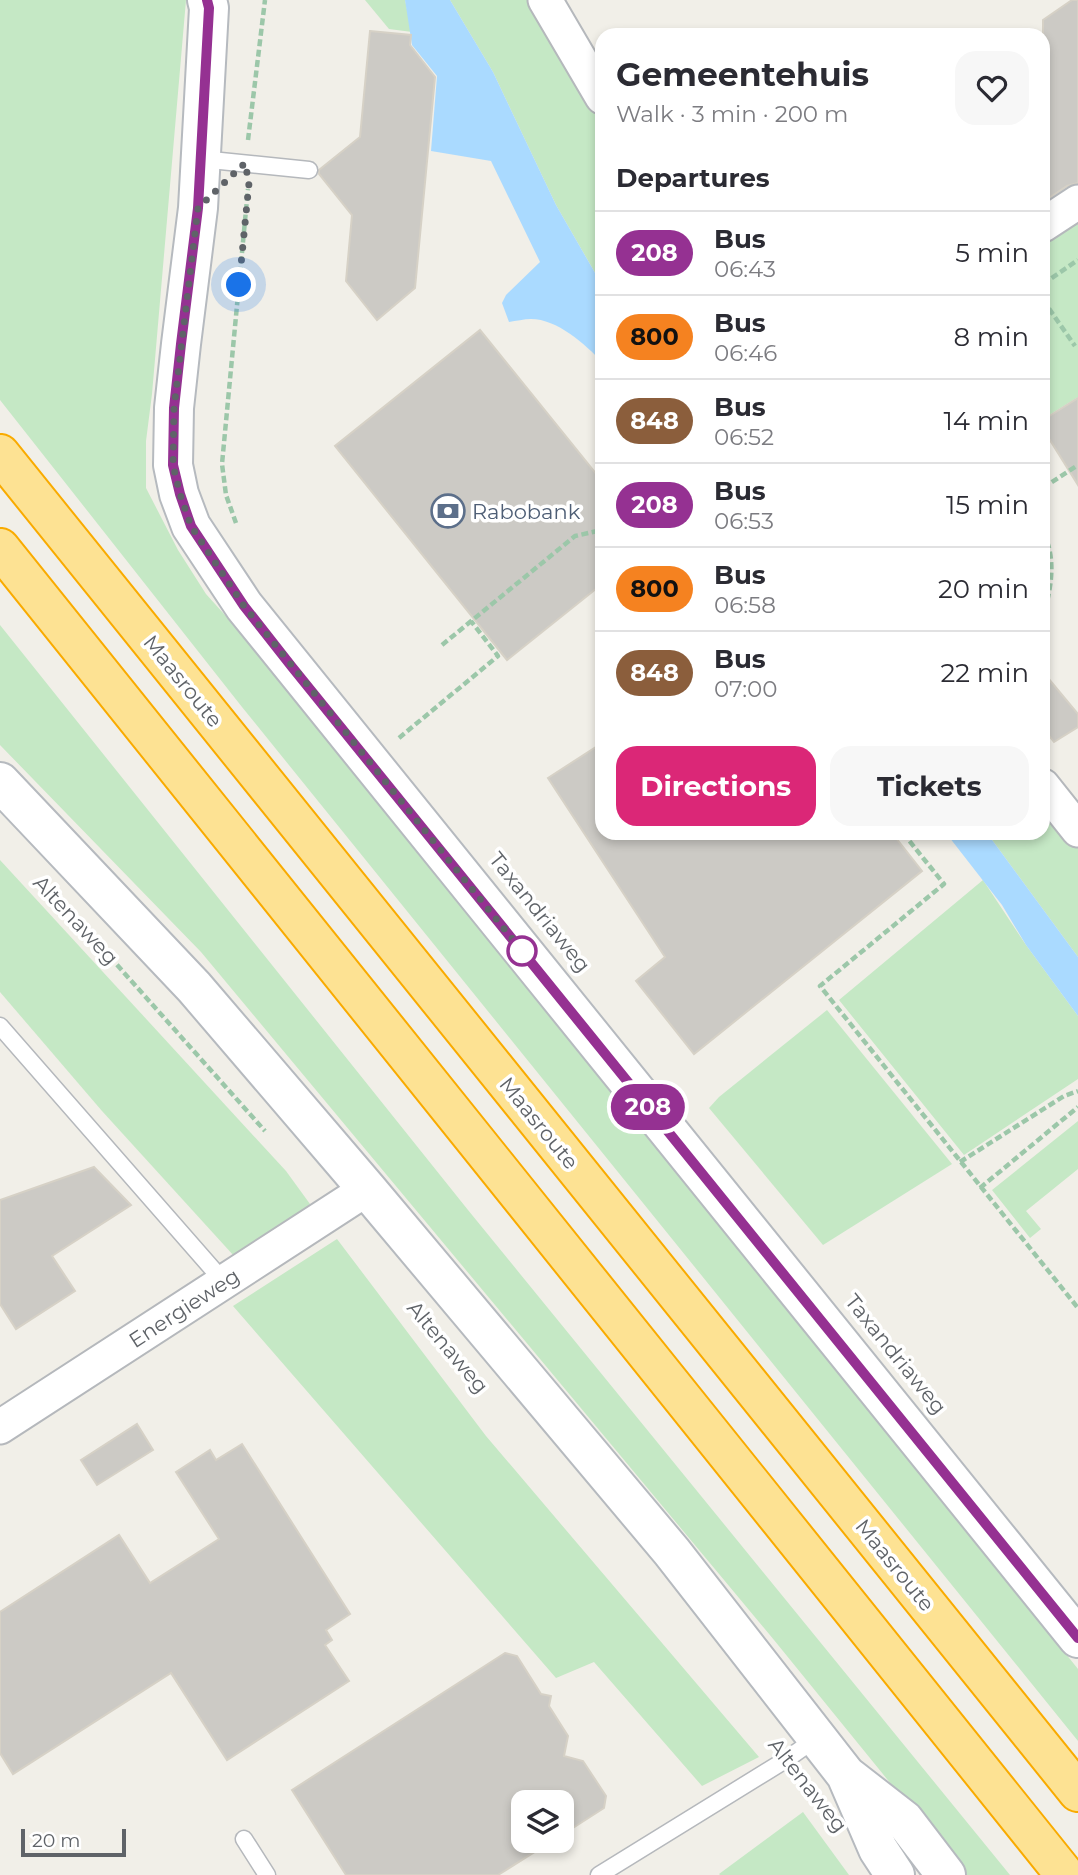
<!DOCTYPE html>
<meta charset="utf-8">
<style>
:root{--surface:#fff;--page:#f7f7f7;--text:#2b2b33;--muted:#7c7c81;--line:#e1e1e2;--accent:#db2777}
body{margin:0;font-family:Montserrat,sans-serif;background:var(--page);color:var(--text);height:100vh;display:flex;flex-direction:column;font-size:26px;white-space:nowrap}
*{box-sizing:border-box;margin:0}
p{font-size:23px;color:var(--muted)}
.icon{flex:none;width:38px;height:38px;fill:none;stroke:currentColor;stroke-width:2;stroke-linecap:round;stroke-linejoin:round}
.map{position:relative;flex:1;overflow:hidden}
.drawer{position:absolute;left:595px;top:28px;width:455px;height:812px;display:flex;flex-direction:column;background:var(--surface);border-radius:21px;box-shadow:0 4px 10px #0003}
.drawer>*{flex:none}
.badge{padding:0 14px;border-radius:23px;font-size:24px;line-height:46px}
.controls{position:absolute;left:511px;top:1790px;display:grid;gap:14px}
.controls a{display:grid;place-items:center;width:63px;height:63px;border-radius:14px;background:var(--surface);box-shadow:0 4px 10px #0003;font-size:35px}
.scale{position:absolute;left:21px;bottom:18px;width:105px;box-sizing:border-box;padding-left:7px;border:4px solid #5f6368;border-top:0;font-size:19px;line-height:24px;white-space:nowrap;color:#5f6368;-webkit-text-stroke:5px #fff;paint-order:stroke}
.you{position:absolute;width:35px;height:35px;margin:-18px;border:5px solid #fff;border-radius:50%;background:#1a73e8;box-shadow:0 0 0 10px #1a73e833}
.map>.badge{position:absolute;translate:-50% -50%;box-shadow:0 0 0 4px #fff}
h2{padding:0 21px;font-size:26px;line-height:63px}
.round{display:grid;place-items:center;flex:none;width:74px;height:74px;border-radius:21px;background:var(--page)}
.head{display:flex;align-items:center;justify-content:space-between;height:119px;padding:0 21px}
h1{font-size:33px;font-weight:700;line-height:52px}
.button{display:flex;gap:14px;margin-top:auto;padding:14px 21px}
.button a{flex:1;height:80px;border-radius:21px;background:var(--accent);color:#fff;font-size:28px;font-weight:700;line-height:80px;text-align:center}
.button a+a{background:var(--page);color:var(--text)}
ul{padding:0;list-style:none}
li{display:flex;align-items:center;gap:21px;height:84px;padding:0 21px;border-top:2px solid var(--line)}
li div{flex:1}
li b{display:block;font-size:26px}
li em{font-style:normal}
li .badge{min-width:77px;font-weight:700;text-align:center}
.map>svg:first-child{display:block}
.green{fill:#c5e8c5}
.water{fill:#aadaff}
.building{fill:#cccac5;stroke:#d6d1c6;stroke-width:2}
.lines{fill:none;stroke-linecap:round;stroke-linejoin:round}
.lane-casing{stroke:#b5b8bc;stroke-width:19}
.street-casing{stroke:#b5b8bc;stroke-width:37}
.secondary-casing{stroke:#b6babf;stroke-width:42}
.highway-casing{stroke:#f9ab00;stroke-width:42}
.path{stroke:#9cc7a9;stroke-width:4.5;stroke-dasharray:7 3.5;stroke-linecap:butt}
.lane{stroke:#fff;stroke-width:16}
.street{stroke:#fff;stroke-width:33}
.secondary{stroke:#fff;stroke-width:38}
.highway{stroke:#fde293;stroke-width:38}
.line-casing{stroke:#fff;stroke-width:16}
.line{stroke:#953192;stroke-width:10}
.walk{stroke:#5f6368;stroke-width:7;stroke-dasharray:0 12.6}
.stop-dot{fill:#fff;stroke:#953192;stroke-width:3.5}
.labels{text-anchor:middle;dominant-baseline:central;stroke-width:7;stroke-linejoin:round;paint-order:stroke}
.service-label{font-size:21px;fill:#4e5e75;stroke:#fff;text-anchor:start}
.street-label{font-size:21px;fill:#5f6368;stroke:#fff}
</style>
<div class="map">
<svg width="1078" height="1875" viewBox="0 0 1078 1875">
<rect width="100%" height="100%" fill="#f1efe8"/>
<g class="green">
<polygon points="0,0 186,0 152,394 146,441 146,488 178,550 206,594 271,666 1078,1669 1078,1741 242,707 0,400"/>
<polygon points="365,0 405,0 412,32 389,29"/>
<polygon points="450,0 535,0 602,114 602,285 556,205 493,72"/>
<polygon points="1073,217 1078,223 1078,397 1043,419 1043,236"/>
<polygon points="0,625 468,1210 1010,1875 965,1875 774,1640 201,952 0,745"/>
<polygon points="1043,798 1078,841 1078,957 987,833 1043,833"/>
<polygon points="0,860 286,1171 310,1204 293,1219 234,1256 102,1111 0,992"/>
<polygon points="983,880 1026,945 1078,1016 1078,1079 964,1155 839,1000"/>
<polygon points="827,1010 952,1164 823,1245 709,1108 719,1097"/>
<polygon points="1078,1121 1078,1169 1026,1211 1041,1229 1030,1238 992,1190"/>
<polygon points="337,1239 486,1436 759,1757 702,1786 594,1662 556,1678 233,1306"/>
<polygon points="803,1812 849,1875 720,1875 719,1874"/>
</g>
<g class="water">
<path d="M405 0H450L493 72 556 205 602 285V362C585 344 557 319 531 319 524 319 516 321 509 322L502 303 506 295 540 262 491 161 431 151 437 76 412 45Z"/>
<polygon points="946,833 987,833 1078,957 1078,1016 1026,945 1002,905"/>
</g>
<g class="building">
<polygon points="1072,0 1078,0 1078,183 1067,186 1043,202 1043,20"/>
<polygon points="370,31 411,35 410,45 435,77 415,288 377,320 346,281 352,215 319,174 319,170 360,137"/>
<polygon points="480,330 602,481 602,584 507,660 335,446"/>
<polygon points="1078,398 1078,485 1043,429 1043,420"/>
<polygon points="1043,672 1078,714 1078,727 1054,742 1043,728"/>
<polygon points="602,743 602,833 892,833 922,871 694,1054 636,981 665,957 548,778"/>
<polygon points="94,1167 131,1205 52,1256 75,1291 16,1329 0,1304 0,1200"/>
<polygon points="137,1424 153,1450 97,1485 81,1460"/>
<polygon points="242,1444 350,1614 326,1630 332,1640 325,1645 349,1681 227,1760 171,1673 13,1774 0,1753 0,1612 119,1535 150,1583 219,1539 176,1472 210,1450 216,1460"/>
<polygon points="505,1653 517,1656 541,1694 551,1696 549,1706 568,1736 564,1756 583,1761 606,1796 604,1808 562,1835 562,1802 523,1802 523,1841 552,1841 498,1875 346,1875 292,1790"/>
</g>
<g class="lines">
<defs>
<g id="lane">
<polyline points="201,159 309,170"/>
<polyline points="0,1026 224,1282"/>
<polyline points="244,1839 267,1875"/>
<polyline points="599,1875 787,1759 818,1737"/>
</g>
<g id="street">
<polyline points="545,0 602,97"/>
<polyline points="1043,225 1078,202"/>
<polyline points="1043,786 1078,830"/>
<polyline points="0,1427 367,1189"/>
</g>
<g id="secondary">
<polyline points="207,0 209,8 198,208 181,344 174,408 173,465 179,494 191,526 244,606 1078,1638"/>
<polyline points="0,782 194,987 367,1189 672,1552 846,1775 878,1849 895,1875"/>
<polyline points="850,1778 904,1820 946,1875"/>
</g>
<g id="highway">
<polyline points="0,454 1078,1792"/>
<polyline points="0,548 1065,1875"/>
</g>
</defs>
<use href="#lane" class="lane-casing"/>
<use href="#street" class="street-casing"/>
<use href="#secondary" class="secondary-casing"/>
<use href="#highway" class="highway-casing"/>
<g class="path">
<polyline points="248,140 265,0"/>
<polyline points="1043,284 1078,260"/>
<polyline points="1043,300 1075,346"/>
<polyline points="1043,488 1078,465"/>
<polyline points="236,523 226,495 222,464 248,189"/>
<path d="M1043 532C1057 559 1051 589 1043 617"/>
<polyline points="442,645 575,536 602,530"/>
<polyline points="399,738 498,656 471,621"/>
<polyline points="903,833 944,884 820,986 1078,1308"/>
<polyline points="110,957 265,1131"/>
<polyline points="960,1162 1064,1096 1078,1091"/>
<polyline points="980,1188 1078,1107"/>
</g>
<use href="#lane" class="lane"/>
<use href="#street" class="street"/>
<use href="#secondary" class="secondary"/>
<use href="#highway" class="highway"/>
</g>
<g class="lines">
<defs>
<polyline id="line" points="207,0 209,8 198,208 181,344 174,408 173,465 180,494 191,526 244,606 292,667 1078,1638"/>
</defs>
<use href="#line" class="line-casing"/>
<use href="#line" class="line"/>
<polyline class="walk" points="239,285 249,183 245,163 198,208 174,408 173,465 180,494 191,526 244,606 522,951"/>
</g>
<defs>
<symbol id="bank-ring" viewBox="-11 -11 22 22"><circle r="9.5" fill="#fff" stroke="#5c6f8a" stroke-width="1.5"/><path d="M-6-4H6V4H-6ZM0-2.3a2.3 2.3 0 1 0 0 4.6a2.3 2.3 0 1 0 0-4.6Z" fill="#5c6f8a"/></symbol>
</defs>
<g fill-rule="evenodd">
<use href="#bank-ring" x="429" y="492" width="38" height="38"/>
</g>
<circle class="stop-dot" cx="522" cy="951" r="14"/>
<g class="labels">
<g class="service-label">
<text x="472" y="511">Rabobank</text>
</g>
<g class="street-label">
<text transform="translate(183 681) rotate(51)">Maasroute</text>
<text transform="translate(540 912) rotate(51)">Taxandriaweg</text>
<text transform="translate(76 920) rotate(47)">Altenaweg</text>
<text transform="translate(539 1123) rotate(51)">Maasroute</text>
<text transform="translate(184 1308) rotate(-33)">Energieweg</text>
<text transform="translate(448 1347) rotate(50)">Altenaweg</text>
<text transform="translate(896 1354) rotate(51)">Taxandriaweg</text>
<text transform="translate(895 1565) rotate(51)">Maasroute</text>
<text transform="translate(808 1785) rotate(52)">Altenaweg</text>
</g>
</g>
</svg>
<div class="controls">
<a><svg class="icon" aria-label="layers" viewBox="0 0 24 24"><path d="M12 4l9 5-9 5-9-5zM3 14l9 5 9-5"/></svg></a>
</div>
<div class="scale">20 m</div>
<div class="you" style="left:239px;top:285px"></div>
<b class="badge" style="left:648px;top:1107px;background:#953192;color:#fff">208</b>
<section class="drawer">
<div class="head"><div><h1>Gemeentehuis</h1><p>Walk · 3 min · 200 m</p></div><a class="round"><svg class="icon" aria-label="heart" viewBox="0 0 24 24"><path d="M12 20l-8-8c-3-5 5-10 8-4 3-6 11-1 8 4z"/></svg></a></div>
<h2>Departures</h2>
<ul>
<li><span class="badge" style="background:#953192;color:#fff">208</span><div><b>Bus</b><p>06:43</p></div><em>5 min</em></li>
<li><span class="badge" style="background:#f58220;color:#111">800</span><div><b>Bus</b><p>06:46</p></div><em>8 min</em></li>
<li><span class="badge" style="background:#8b5e3c;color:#fff">848</span><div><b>Bus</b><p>06:52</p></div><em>14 min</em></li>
<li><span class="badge" style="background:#953192;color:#fff">208</span><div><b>Bus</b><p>06:53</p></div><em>15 min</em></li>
<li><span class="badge" style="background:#f58220;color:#111">800</span><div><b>Bus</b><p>06:58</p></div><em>20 min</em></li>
<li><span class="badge" style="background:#8b5e3c;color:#fff">848</span><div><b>Bus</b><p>07:00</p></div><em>22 min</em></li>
</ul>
<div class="button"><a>Directions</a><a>Tickets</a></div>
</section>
</div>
